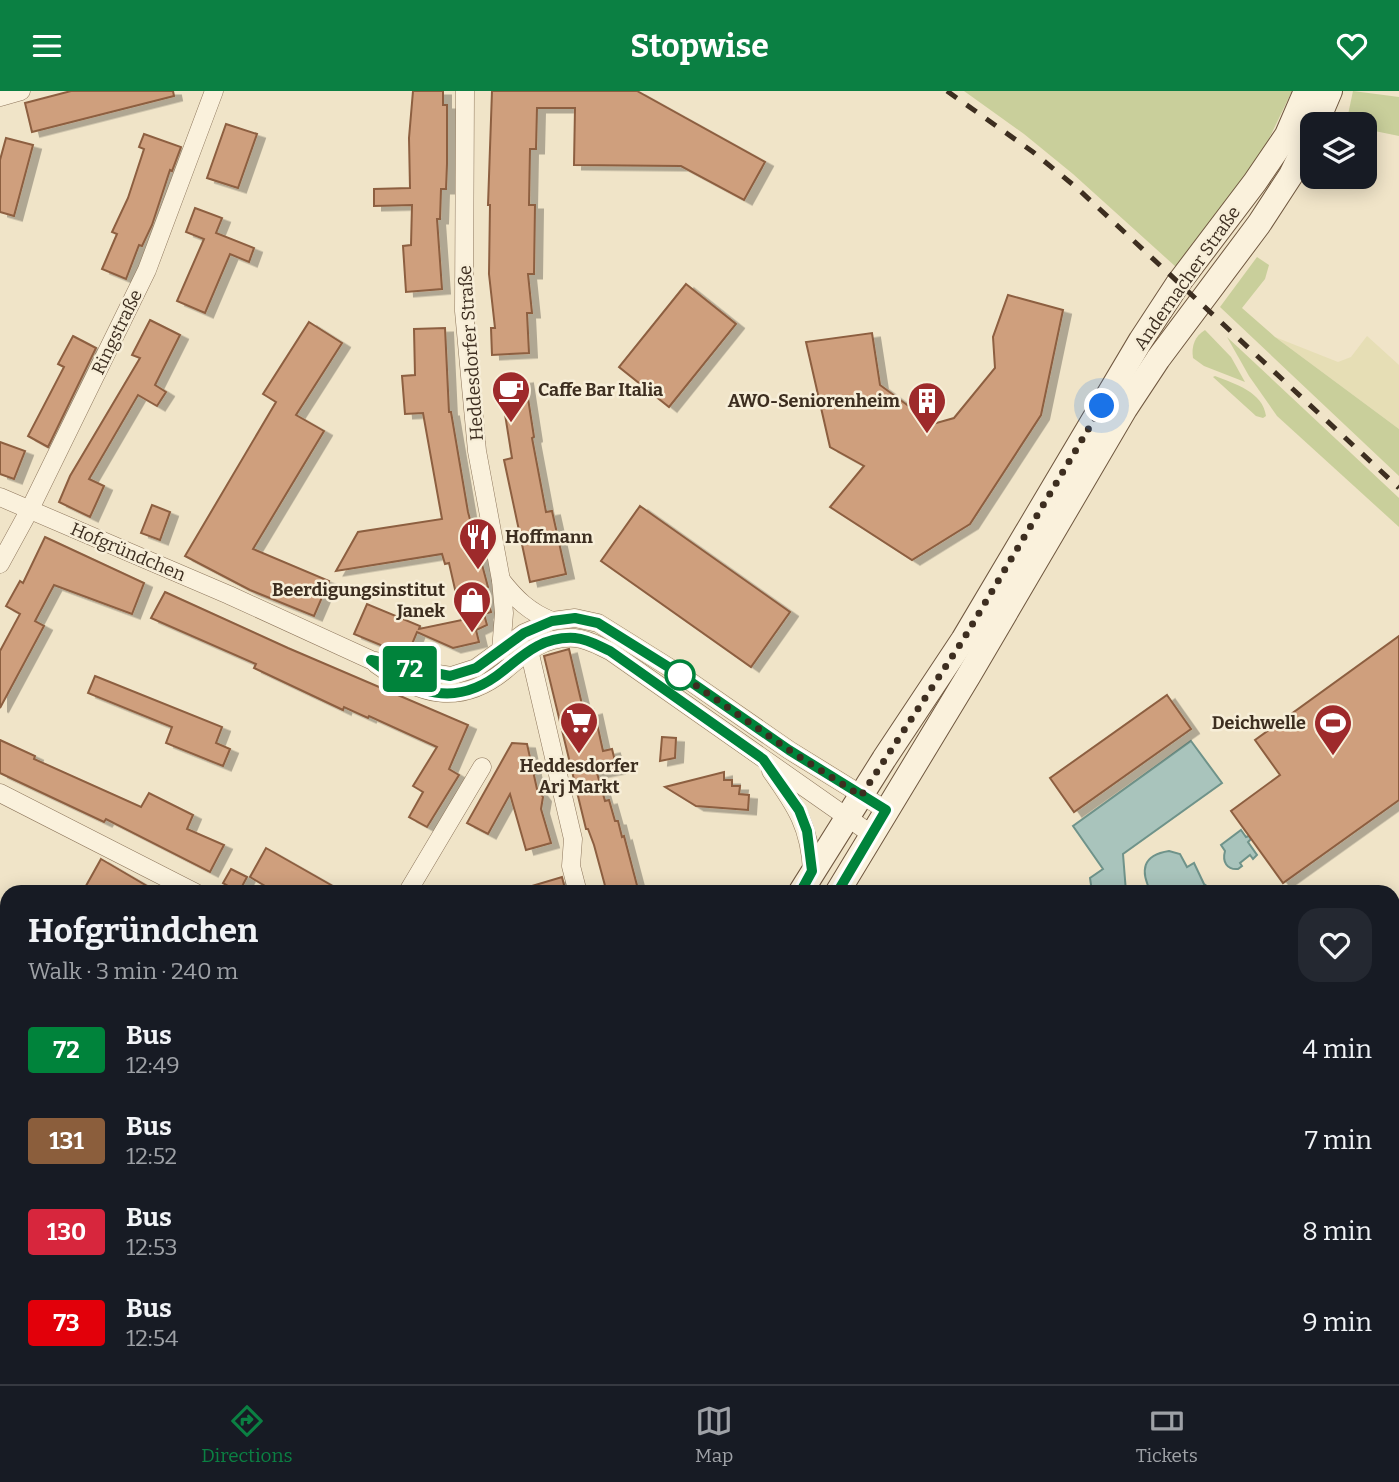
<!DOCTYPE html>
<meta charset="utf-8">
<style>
:root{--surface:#171b24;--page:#242831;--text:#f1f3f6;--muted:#9ea1a6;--line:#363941;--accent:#0b8043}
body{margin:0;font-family:Bitter,serif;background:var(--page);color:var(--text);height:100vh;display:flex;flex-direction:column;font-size:26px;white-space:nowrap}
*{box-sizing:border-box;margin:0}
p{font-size:23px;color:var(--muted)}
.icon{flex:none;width:38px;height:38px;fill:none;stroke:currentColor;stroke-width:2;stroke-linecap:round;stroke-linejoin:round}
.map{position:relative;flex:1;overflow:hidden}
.sheet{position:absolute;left:0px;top:794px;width:1400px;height:499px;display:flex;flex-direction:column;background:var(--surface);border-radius:21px 21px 0 0;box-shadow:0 4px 18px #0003}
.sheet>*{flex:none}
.badge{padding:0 14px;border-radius:5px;font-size:24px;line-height:46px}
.tools{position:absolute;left:1300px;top:21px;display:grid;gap:14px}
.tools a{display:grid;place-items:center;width:77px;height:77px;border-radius:14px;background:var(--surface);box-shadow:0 4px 18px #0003;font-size:35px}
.you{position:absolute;width:35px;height:35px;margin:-18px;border:5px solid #fff;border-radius:50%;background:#1a73e8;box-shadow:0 0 0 10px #1a73e833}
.map>.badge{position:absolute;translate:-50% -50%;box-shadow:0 0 0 4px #fff}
.round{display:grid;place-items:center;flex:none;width:74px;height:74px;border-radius:21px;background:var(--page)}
.head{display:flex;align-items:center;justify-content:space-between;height:119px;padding:0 28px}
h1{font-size:33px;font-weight:700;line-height:52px}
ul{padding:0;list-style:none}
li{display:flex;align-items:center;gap:21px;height:91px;padding:0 28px}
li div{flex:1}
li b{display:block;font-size:26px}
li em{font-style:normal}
li .badge{min-width:77px;font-weight:700;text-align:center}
header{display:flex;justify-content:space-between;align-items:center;height:91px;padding:0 28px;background:var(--accent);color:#fff;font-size:32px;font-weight:700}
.tabs{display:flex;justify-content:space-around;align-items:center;height:98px;border-top:2px solid var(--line);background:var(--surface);font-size:19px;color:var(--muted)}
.tabs a{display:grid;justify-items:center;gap:4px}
.tabs .selected{color:var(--accent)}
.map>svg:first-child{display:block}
.farmland{fill:#e6deb5}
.green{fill:#c9cf9b}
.water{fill:#a9c4bc;stroke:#6f938a;stroke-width:2}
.building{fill:#cf9f7d;stroke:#8d5f41;stroke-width:2;filter:url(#shadow)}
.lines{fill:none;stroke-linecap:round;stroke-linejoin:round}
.street-casing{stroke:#8d765c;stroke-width:19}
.secondary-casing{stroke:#6f573f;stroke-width:26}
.street{stroke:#faf1dc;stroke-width:18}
.secondary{stroke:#faf1dc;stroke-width:24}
.rail{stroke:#3d2e20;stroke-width:5;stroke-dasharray:12 12;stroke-linecap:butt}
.line-casing{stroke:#fff;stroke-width:16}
.line{stroke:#00833b;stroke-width:10}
.walk{stroke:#3d2e20;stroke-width:7;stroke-dasharray:0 12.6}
.stop-dot{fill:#fff;stroke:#00833b;stroke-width:3.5}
.labels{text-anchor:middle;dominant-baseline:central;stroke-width:5;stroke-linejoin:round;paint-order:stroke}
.street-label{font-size:18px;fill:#3d2e20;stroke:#f7eed8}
.poi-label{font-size:18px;font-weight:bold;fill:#3d2e20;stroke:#f7eed8;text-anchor:end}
</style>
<header><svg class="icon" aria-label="menu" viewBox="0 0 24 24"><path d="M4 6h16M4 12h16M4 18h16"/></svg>Stopwise<svg class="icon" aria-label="heart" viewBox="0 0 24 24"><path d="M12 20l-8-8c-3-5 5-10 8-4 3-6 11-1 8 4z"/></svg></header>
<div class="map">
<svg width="1399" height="1293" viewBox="0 0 1399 1293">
<defs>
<filter id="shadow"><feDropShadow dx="8" dy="4.5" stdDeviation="0" flood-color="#0004"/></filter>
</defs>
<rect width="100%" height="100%" fill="#f0e4c8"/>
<polygon class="farmland" points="1367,245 1399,274 1399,338 1275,246 1338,271 1351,266"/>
<g class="green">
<polygon points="964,0 1292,0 1266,54 1244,90 1176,176 1073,83 1024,43"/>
<polygon points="1353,0 1399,6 1399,45 1365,38 1365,33 1346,33"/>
<polygon points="1257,166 1269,174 1265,188 1242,217 1275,246 1399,338 1399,385 1220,216"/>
<path d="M1205 239 1231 266 1245 291 1204 275 1193 267C1191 255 1195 245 1205 239Z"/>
<polygon points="1227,246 1399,407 1399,436 1277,325 1249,285"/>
<path d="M1215 285C1235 293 1263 301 1266 325L1263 327 1256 325 1213 286Z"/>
<polygon points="1399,810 1399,1293 858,1293 862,1286 1393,1286 1393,813"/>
</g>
<g class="water">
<polygon points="1191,650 1222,692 1123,763 1126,801 1092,801 1090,787 1103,778 1073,735"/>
<path d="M1241 739 1246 746 1249 745 1251 748 1248 751 1257 764 1253 768 1250 764 1240 772 1242 775 1238 778C1227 779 1222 771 1225 760L1221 754Z"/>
<path d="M1169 760 1180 763 1187 776 1194 772 1204 793 1215 801H1151C1140 780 1142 764 1169 760Z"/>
</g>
<g class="building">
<polygon points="71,0 173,0 174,5 32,41 25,12"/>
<polygon points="413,0 443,0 443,14 447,14 447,73 446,98 441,98 440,128 437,128 442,198 406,201 403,155 411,154 412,114 374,115 374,98 410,97 409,47"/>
<polygon points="492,0 637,0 765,71 744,109 681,75 574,74 575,17 537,17 536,58 530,58 529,114 535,114 534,183 528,183 532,222 527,222 529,262 492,264 491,237 495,237 489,183 490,114 488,114"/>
<polygon points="226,33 257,43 238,97 207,87"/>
<polygon points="144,43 181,56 172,80 170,79 152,134 142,155 139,154 126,188 102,178 117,143 112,141 128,107 144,58 139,56"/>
<polygon points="6,47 33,54 14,125 0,121 0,69"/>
<polygon points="195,117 222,127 216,142 254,157 249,171 230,163 205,222 177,210 204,148 186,141"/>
<polygon points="686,193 736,233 669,316 619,276"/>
<polygon points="1008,204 1063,219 1041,324 970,433 912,469 830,416 864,375 830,356 806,251 872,242 880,294 933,333 954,327 995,277 993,246"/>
<polygon points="150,229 180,244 155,294 166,301 157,315 138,304 89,388 104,395 90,426 59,411 70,385 140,267 132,264"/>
<polygon points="309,231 342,252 296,324 324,340 253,458 329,490 314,525 250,499 185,465 276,311 263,303"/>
<polygon points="445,237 449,321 451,321 468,421 488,496 484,497 491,521 484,523 487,534 476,539 479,551 453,557 417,541 407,565 354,543 367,513 420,535 419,538 462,529 449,472 445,473 442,463 336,480 358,441 442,428 423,322 405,323 402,285 415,284 414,238"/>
<polygon points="73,245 96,257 48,356 28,345 64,276 58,273"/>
<polygon points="525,288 534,346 532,347 546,421 552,420 566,483 530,491 504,369 512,367 500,292"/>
<polygon points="0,351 25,360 14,388 0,383"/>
<polygon points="152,414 170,421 160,449 141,442"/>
<polygon points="640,415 790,521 751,576 601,470"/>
<polygon points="45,446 144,492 132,523 54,494 35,530 44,535 0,617 0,560 20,523 6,515 20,490 23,492"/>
<polygon points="165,501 288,557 468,634 449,678 459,684 427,736 409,726 423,701 413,695 437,656 369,625 368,627 344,616 343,619 254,577 256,573 151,527"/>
<polygon points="1399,545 1399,709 1283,792 1231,720 1280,684 1255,649"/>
<polygon points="569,558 584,622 594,619 603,660 612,658 617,678 597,682 605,710 609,709 615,730 618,730 622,746 624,745 639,802 607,802 594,754 588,738 586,738 544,565"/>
<polygon points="95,585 222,636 216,652 230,658 223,675 166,652 172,636 88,602"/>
<polygon points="1167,604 1191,638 1074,721 1050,687"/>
<polygon points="662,646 676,647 675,667 660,670"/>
<polygon points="0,649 35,665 34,668 141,716 149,702 193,724 187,738 224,754 210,781 106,728 104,731 0,682"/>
<polygon points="512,652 527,653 537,698 543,706 541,718 551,752 526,759 510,703 488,743 467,732"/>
<polygon points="724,681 724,689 732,689 732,695 740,695 739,703 749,704 748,719 696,715 665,696"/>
<polygon points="266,757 345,802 277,802 250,786"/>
<polygon points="101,768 159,802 82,802"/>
<polygon points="231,778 247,786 239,801 223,792"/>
<polygon points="562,786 566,802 523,802 522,798"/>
</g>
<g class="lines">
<defs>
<g id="street">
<polyline points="465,0 464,220 477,360 501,489 504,522 501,560"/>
<polyline points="0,6 21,0"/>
<polyline points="0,406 229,504 371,569 425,581 451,585 476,577 524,542 552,530 575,527 598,532 678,582 789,659 886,719"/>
<polyline points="0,473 29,420 147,179 214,0"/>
<path d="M501 489C516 508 529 521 552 530"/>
<polyline points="529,559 573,748 571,775 578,802"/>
<path d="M376 573C419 604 459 616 504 580 525 562 545 545 575 547 588 548 599 555 610 560L871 743"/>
<path d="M771 680C796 715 810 736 812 780"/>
<polyline points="0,702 196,802"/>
<polyline points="407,802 482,676"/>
<polyline points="0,1038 7,1043"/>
<polyline points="372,1286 390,1293"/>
<polyline points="793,1286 795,1293"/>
<polyline points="20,1293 24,1286"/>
</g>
<g id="secondary">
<polyline points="1316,33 1330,0"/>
<polyline points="800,802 884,668 963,549 1141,249 1177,194 1255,91 1287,44 1306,0"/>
<polyline points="837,802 969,584 1125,318 1158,268 1259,133 1291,84 1312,41"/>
<polyline points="720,1286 723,1293"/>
<polyline points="755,1286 757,1293"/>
<polyline points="616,1293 619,1286"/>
</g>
</defs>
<use href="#street" class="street-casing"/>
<use href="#secondary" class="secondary-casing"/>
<use href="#street" class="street"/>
<use href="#secondary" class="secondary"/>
<polyline class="rail" points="947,0 1033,61 1077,97 1399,397"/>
</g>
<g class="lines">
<defs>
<path id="line" d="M800 802 812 780 807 740 799 719 763 668 610 560C599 555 588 548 575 547 544 545 525 562 503 580 455 619 415 602 371 569L450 585 476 577 524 542 552 530 575 527 598 532 678 582 789 659 886 719 837 802"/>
</defs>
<use href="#line" class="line-casing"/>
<use href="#line" class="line"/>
<polyline class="walk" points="680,584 678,582 789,659 861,705 963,549 1102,315"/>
</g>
<defs>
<symbol id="cafe-pin" viewBox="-11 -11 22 30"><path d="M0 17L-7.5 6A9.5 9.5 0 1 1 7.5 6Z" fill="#9e2a2b" stroke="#f7eed8"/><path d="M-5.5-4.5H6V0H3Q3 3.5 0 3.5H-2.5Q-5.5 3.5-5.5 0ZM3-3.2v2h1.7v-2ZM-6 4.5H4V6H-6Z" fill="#fff"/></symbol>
<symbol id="building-pin" viewBox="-11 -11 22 30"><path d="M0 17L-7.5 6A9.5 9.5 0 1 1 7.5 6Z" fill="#9e2a2b" stroke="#f7eed8"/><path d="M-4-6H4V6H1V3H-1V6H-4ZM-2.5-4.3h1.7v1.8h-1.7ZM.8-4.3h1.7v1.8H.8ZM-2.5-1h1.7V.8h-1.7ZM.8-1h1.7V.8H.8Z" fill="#fff"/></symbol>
<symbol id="restaurant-pin" viewBox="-11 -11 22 30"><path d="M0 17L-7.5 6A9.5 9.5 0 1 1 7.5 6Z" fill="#9e2a2b" stroke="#f7eed8"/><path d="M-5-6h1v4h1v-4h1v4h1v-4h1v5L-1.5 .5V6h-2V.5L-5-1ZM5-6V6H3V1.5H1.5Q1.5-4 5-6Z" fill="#fff"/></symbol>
<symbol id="shop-pin" viewBox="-11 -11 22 30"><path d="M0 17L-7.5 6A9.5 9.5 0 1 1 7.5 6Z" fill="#9e2a2b" stroke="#f7eed8"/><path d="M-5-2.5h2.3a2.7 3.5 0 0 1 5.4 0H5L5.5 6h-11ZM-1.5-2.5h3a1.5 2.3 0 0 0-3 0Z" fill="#fff"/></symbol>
<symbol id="supermarket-pin" viewBox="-11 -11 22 30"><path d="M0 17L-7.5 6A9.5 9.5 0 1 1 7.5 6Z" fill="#9e2a2b" stroke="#f7eed8"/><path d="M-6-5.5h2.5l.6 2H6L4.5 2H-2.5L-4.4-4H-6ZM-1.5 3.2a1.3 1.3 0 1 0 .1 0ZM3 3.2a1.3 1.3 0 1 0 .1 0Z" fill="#fff"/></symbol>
<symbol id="stadium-pin" viewBox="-11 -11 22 30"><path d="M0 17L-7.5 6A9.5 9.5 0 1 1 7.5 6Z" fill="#9e2a2b" stroke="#f7eed8"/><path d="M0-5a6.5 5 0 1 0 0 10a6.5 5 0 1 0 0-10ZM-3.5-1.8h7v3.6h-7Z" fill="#fff"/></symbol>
</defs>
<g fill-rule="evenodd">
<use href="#cafe-pin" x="489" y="277" width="44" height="60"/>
<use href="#building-pin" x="905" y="288" width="44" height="60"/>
<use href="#restaurant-pin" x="456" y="424" width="44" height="60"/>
<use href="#shop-pin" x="450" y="487" width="44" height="60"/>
<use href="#supermarket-pin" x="557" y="608" width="44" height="60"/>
<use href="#stadium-pin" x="1311" y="610" width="44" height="60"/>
</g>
<circle class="stop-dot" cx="680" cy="584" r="14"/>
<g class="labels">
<g class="street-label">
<text transform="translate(1187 187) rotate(-55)">Andernacher Straße</text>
<text transform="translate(117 241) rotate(-64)">Ringstraße</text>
<text transform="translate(471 262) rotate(-94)">Heddesdorfer Straße</text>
<text transform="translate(128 461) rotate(23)">Hofgründchen</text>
</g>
<g class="poi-label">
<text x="538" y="299" text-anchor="start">Caffe Bar Italia</text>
<text x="900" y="310">AWO-Seniorenheim</text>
<text x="505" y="446" text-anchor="start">Hoffmann</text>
<text x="445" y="499">Beerdigungsinstitut<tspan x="445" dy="21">Janek</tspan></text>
<text x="1306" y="632">Deichwelle</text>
<text x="579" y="675" text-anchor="middle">Heddesdorfer<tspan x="579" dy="21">Arj Markt</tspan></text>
</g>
</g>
</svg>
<div class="tools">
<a><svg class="icon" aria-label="layers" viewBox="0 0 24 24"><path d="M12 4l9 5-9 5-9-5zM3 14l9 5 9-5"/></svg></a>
</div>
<div class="you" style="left:1102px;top:315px"></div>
<b class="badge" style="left:410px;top:578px;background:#00833b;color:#fff">72</b>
<section class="sheet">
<div class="head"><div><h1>Hofgründchen</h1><p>Walk · 3 min · 240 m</p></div><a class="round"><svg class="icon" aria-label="heart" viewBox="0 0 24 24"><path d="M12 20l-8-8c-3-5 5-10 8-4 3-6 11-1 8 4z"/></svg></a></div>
<ul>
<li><span class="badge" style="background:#00833b;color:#fff">72</span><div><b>Bus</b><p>12:49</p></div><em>4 min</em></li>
<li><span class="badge" style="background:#8b5e3c;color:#fff">131</span><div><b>Bus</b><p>12:52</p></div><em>7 min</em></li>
<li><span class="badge" style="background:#d7263d;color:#fff">130</span><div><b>Bus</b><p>12:53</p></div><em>8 min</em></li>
<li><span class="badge" style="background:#e2000a;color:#fff">73</span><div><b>Bus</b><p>12:54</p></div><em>9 min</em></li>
</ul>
</section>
</div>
<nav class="tabs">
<a class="selected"><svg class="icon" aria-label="directions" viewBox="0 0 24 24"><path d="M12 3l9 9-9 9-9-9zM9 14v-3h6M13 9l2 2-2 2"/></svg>Directions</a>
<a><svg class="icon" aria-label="map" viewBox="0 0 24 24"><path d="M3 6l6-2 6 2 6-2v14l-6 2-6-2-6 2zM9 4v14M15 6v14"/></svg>Map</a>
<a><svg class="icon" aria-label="tickets" viewBox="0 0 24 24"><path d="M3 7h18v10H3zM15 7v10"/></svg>Tickets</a>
</nav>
